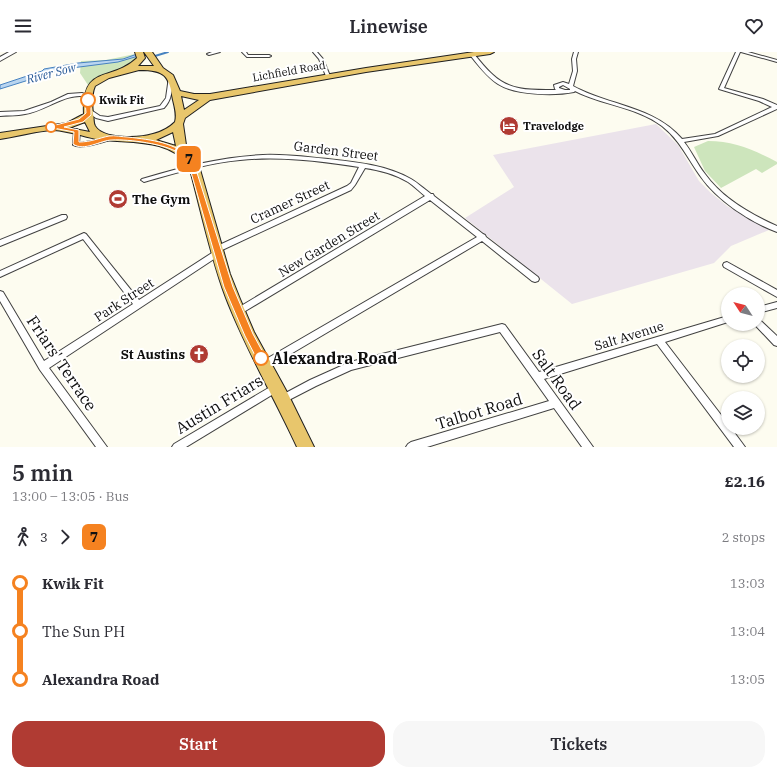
<!DOCTYPE html>
<meta charset="utf-8">
<style>
:root{--surface:#fff;--page:#f7f7f7;--text:#2b2b33;--muted:#7c7c81;--accent:#b03b33}
body{margin:0;font-family:"IBM Plex Serif",serif;background:var(--page);color:var(--text);height:100vh;display:flex;flex-direction:column;font-size:15px;white-space:nowrap}
*{box-sizing:border-box;margin:0}
p{font-size:13px;color:var(--muted)}
.icon{flex:none;width:22px;height:22px;fill:none;stroke:currentColor;stroke-width:2;stroke-linecap:round;stroke-linejoin:round}
.map{position:relative;height:395px;overflow:hidden}
.side{display:flex;flex-direction:column;background:var(--surface);flex:1}
.side>*{flex:none}
.badge{padding:0 8px;border-radius:6px;font-size:14px;line-height:26px}
.needle{width:26px;rotate:306deg}
.buttons{position:absolute;left:721px;top:235px;display:grid;gap:8px}
.buttons a{display:grid;place-items:center;width:44px;height:44px;border-radius:50%;background:var(--surface);box-shadow:0 1px 3px #0004;font-size:20px}
.map>.badge{position:absolute;translate:-50% -50%;box-shadow:0 0 0 2px #fff}
.legs{display:flex;align-items:center;gap:6px;height:44px;padding:0 12px;font-size:13px}
.legs p{margin-inline-start:auto}
.summary{display:flex;align-items:center;justify-content:space-between;height:68px;padding:0 12px}
h1{font-size:22px;font-weight:600;line-height:30px}
.button{display:flex;gap:8px;margin-top:auto;padding:8px 12px}
.button a{flex:1;height:46px;border-radius:16px;background:var(--accent);color:#fff;font-size:16px;font-weight:600;line-height:46px;text-align:center}
.button a+a{background:var(--page);color:var(--text)}
ul{padding:0 12px;list-style:none}
li{display:flex;align-items:center;gap:14px;height:48px;font-size:15px}
li i{display:grid;place-items:center;width:6px;height:100%;margin:0 5px;background:currentColor}
li i::after{content:'';width:10px;height:10px;margin:-5px;border:3px solid;border-radius:50%;background:var(--surface)}
li p{margin-inline-start:auto}
li:first-child i{background:linear-gradient(#0000 50%,currentColor 0)}
li:last-child i{background:linear-gradient(currentColor 50%,#0000 0)}
header{display:flex;justify-content:space-between;align-items:center;height:52px;padding:0 12px;background:var(--surface);font-size:18px;font-weight:600}
.map>svg:first-child{display:block}
.industrial{fill:#ebe3eb}
.green{fill:#cde5bc}
.water{fill:#b9d5f0;stroke:#4782c0}
.lines{fill:none;stroke-linecap:round;stroke-linejoin:round}
.stream{stroke:#4782c0;stroke-width:2}
.minor-casing{stroke:#414141;stroke-width:2}
.tertiary-casing{stroke:#414141;stroke-width:2}
.trunk-casing{stroke:#1f1f1f;stroke-width:2}
.minor{fill:#fff;fill-rule:evenodd}
.tertiary{fill:#fff;fill-rule:evenodd}
.trunk{fill:#e8c66c;fill-rule:evenodd}
.line-1{fill:#f58220;stroke:#fff}
.stop-1-dot{fill:#fff;stroke:#f58220;stroke-width:2}
.labels{text-anchor:middle;dominant-baseline:central;stroke-width:4;stroke-linejoin:round;paint-order:stroke}
.far-street-label{font-size:11px;fill:#0e0e0e;stroke:#fff}
.far-stop-label{font-size:11px;font-weight:bold;fill:#0e0e0e;stroke:#fff;text-anchor:start}
.far-poi-label{font-size:11px;font-weight:bold;fill:#0e0e0e;stroke:#fff;text-anchor:start}
.far-water-label{font-size:12px;font-style:italic;fill:#225594;stroke:#fff}
.street-label{font-size:13px;fill:#0e0e0e;stroke:#fff}
.poi-label{font-size:13px;font-weight:bold;fill:#0e0e0e;stroke:#fff;text-anchor:start}
.near-stop-label{font-size:16px;font-weight:bold;fill:#0e0e0e;stroke:#fff;text-anchor:start}
.near-street-label{font-size:16px;fill:#0e0e0e;stroke:#fff}
</style>
<header><svg class="icon" aria-label="menu" viewBox="0 0 24 24"><path d="M4 6h16M4 12h16M4 18h16"/></svg>Linewise<svg class="icon" aria-label="heart" viewBox="0 0 24 24"><path d="M12 20l-8-8c-3-5 5-10 8-4 3-6 11-1 8 4z"/></svg></header>
<div class="map">
<svg width="777" height="395" viewBox="0 0 777 395">
<rect width="100%" height="100%" fill="#fdfcf0"/>
<polygon class="industrial" points="656,72 678,93 699,129 711,141 727,154 769,178 731,194 714,211 572,252 465,166 514,135 493,103"/>
<g class="green">
<path d="M135 2 137 6C122 18 104 22 88 33L80 21 81 9 106 8Z"/>
<path d="M708 89C734 89 754 98 777 110V112L762 121 756 117 721 136 705 119 694 95Z"/>
</g>
<polygon class="water" points="143,0 152,0 118,10 64,17 0,37 0,33 42,19 44,17 78,11 123,7"/>
<g class="lines">
<polyline class="stream" points="151,3 155,4 168,0"/>
<defs>
<g id="minor">
<polygon points="212,0 220,0 209,3 207,2"/>
<polygon points="242,0 246,0 248,3 269,3 271,4 269,5 247,5"/>
<polygon points="313,0 317,0 323,7 330,24 330,25 326,24 319,7"/>
<path d="M574 0H578L576 7 577 19 573 34C609 54 654 54 682 87L715 82 772 55 759 49 719 37 736 0H740L724 36 763 47 777 53V57L718 84 684 90C692 100 697 112 705 122 722 146 750 162 777 174V180C750 170 717 148 701 125 688 107 680 88 662 74 637 55 602 53 575 39L574 40C554 44 515 43 498 32 487 25 478 13 470 3L474 2C480 9 486 17 493 23 511 40 534 38 556 38L555 37 554 33 563 30 569 32 573 19 572 7ZM563 33 570 37V38H565L559 36V35Z"/>
<polygon points="741,0 748,0 777,8 777,10"/>
<path d="M169 25 173 26C172 37 172 48 164 56L108 69 96 66 86 59 87 58H91L100 64 108 65 160 54 166 46Z"/>
<path d="M82 41 90 44 88 45C67 39 46 59 25 62 17 64 8 63 0 64V60L24 59 51 50 68 42Z"/>
<path d="M77 77 80 79 79 91 92 89 111 84 114 86 113 87C104 90 81 98 73 93L74 79Z"/>
<path d="M263 103C285 102 306 105 328 107 356 110 386 113 411 127 418 131 424 137 431 142H433L434 144 483 182 485 183 486 185 538 225 539 227 538 229 535 230 532 229 482 189 267 316 264 317 261 316 260 313 261 310 477 185 430 148 242 261 239 262 236 261 235 259 236 257 425 144C420 140 414 134 408 130 395 122 379 118 365 116L355 133 351 138 220 199 222 201 220 203 49 316 107 395H96L40 318 0 249V239L3 240 44 309 133 252 83 187 0 225V219L84 181 86 182 139 248 215 199 214 197 215 195 347 134 351 131 359 115C320 109 280 104 240 108 207 111 176 121 144 130L141 128 142 127C182 115 221 105 263 103Z"/>
<polygon points="62,163 66,163 67,165 66,167 0,194 0,188"/>
<polygon points="727,210 777,238 777,245 724,215 723,213 724,211"/>
<polygon points="777,250 777,256 758,261 758,255"/>
<polygon points="728,264 728,270 665,290 728,372 728,376 731,376 745,395 734,395 657,292 544,327 593,395 582,395 554,356 427,395 406,395 408,392 411,390 549,349 500,280 351,318 316,334 283,351 280,350 279,347 280,344 310,328 350,310 502,272 505,273 539,320"/>
<polygon points="758,267 761,269 777,284 777,294 774,293 755,273 754,272 758,272"/>
<polygon points="277,331 280,332 281,335 280,338 186,395 172,395 174,392"/>
</g>
<polygon id="tertiary" points="9,0 16,0 0,9 0,5"/>
<path id="trunk" d="M135 0H143L145 6 138 14H154L144 0H152L163 16 173 23 180 39 194 42H210L366 16 474 0H494L490 2 366 20 210 48 185 66 183 72 187 100 199 114 230 222 240 247 254 280 288 342 314 395H297C274 345 246 298 226 246 210 204 201 158 189 114 169 85 127 92 96 87 82 84 68 79 54 78 41 78 14 85 0 87V81L67 71 84 62C81 12 112 30 137 6ZM139 18C166 18 169 24 173 48 175 56 177 63 175 70 169 76 161 80 153 82 140 86 103 88 95 74 93 70 94 65 93 62 92 53 91 43 95 34L109 26ZM181 44 199 48 184 58ZM85 70 90 80 69 76ZM173 80 176 94 156 88Z"/>
</defs>
<use href="#minor" class="minor-casing"/>
<use href="#tertiary" class="tertiary-casing"/>
<use href="#trunk" class="trunk-casing"/>
<use href="#minor" class="minor"/>
<use href="#tertiary" class="tertiary"/>
<use href="#trunk" class="trunk"/>
</g>
<path class="line-1" d="M88 46 91 48V63L83 70 64 75 79 78V90C91 90 99 86 109 84 115 83 122 85 128 85 152 88 175 90 193 108L233 235 253 282 266 306 264 309 261 311 258 309 245 284 224 235 188 110C185 107 182 104 179 101 165 92 129 87 112 88 101 88 84 100 73 92L74 80 48 75 79 67 86 61 85 48Z"/>
<defs>
<symbol id="hotel-disc" viewBox="-11 -11 22 22"><circle r="9.5" fill="#b03b33" stroke="#fff"/><path d="M-6-4.5h1.5V1H6V5H4.5V3h-9V5H-6ZM-4 0a1.8 1.8 0 1 1 3.6 0ZM.5 0V-2.5h3Q6-2.5 6 0Z" fill="#fff"/></symbol>
<symbol id="stadium-disc" viewBox="-11 -11 22 22"><circle r="9.5" fill="#b03b33" stroke="#fff"/><path d="M0-5a6.5 5 0 1 0 0 10a6.5 5 0 1 0 0-10ZM-3.5-1.8h7v3.6h-7Z" fill="#fff"/></symbol>
<symbol id="church-disc" viewBox="-11 -11 22 22"><circle r="9.5" fill="#b03b33" stroke="#fff"/><path d="M-1.2-6h2.4v3.5h3.3v2.4h-3.3V6h-2.4V-.1h-3.3v-2.4h3.3Z" fill="#fff"/></symbol>
</defs>
<g fill-rule="evenodd">
<use href="#hotel-disc" x="498" y="63" width="22" height="22"/>
<use href="#stadium-disc" x="107" y="136" width="22" height="22"/>
<use href="#church-disc" x="188" y="291" width="22" height="22"/>
</g>
<g class="stop-1-dot">
<circle cx="88" cy="48" r="7"/>
<circle cx="51" cy="75" r="5"/>
<circle cx="261" cy="306" r="7"/>
</g>
<g class="labels">
<g class="far-street-label">
<text transform="translate(289 19) rotate(-10)">Lichfield Road</text>
</g>
<g class="far-stop-label">
<text x="99" y="48">Kwik Fit</text>
</g>
<g class="far-poi-label">
<text x="523" y="74">Travelodge</text>
</g>
<g class="far-water-label">
<text transform="translate(51 21) rotate(-15)">River Sow</text>
</g>
<g class="street-label">
<text transform="translate(336 99) rotate(7)">Garden Street</text>
<text transform="translate(290 150) rotate(-25)">Cramer Street</text>
<text transform="translate(329 192) rotate(-31)">New Garden Street</text>
<text transform="translate(124 248) rotate(-33)">Park Street</text>
<text transform="translate(629 284) rotate(-17)">Salt Avenue</text>
</g>
<g class="poi-label">
<text x="132" y="147">The Gym</text>
<text x="185" y="302" text-anchor="end">St Austins</text>
</g>
<g class="near-stop-label">
<text x="272" y="306">Alexandra Road</text>
</g>
<g class="near-street-label">
<text transform="translate(62 311) rotate(56)">Friars' Terrace</text>
<text transform="translate(557 327) rotate(54)">Salt Road</text>
<text transform="translate(219 352) rotate(-31)">Austin Friars</text>
<text transform="translate(479 359) rotate(-17)">Talbot Road</text>
</g>
</g>
</svg>
<div class="buttons">
<a><svg class="needle" viewBox="-14 -14 28 28"><path d="M0-13l5 13h-10z" fill="#e53935"/><path d="M0 13l5-13h-10z" fill="#7c7c81"/></svg></a>
<a><svg class="icon" aria-label="locate" viewBox="0 0 24 24"><circle cx="12" cy="12" r="6"/><path d="M12 2v4M12 18v4M2 12h4M18 12h4"/></svg></a>
<a><svg class="icon" aria-label="layers" viewBox="0 0 24 24"><path d="M12 4l9 5-9 5-9-5zM3 14l9 5 9-5"/></svg></a>
</div>
<b class="badge" style="left:189px;top:107px;background:#f58220;color:#111">7</b>
</div>
<section class="side">
<div class="summary"><div><h1>5 min</h1><p>13:00 – 13:05 · Bus</p></div><b>£2.16</b></div>
<div class="legs"><svg class="icon" aria-label="walk" viewBox="0 0 24 24"><circle cx="13" cy="4" r="2"/><path d="M13 8l-2 6 4 7M11 14l-3 7M7 12l3-4h3l4 4"/></svg>3<svg class="icon" aria-label="forward" viewBox="0 0 24 24"><path d="M9 5l7 7-7 7"/></svg><b class="badge" style="background:#f58220;color:#111">7</b><p>2 stops</p></div>
<ul>
<li><i style="color:#f58220"></i><b>Kwik Fit</b><p>13:03</p></li>
<li><i style="color:#f58220"></i><span>The Sun PH</span><p>13:04</p></li>
<li><i style="color:#f58220"></i><b>Alexandra Road</b><p>13:05</p></li>
</ul>
<div class="button"><a>Start</a><a>Tickets</a></div>
</section>
